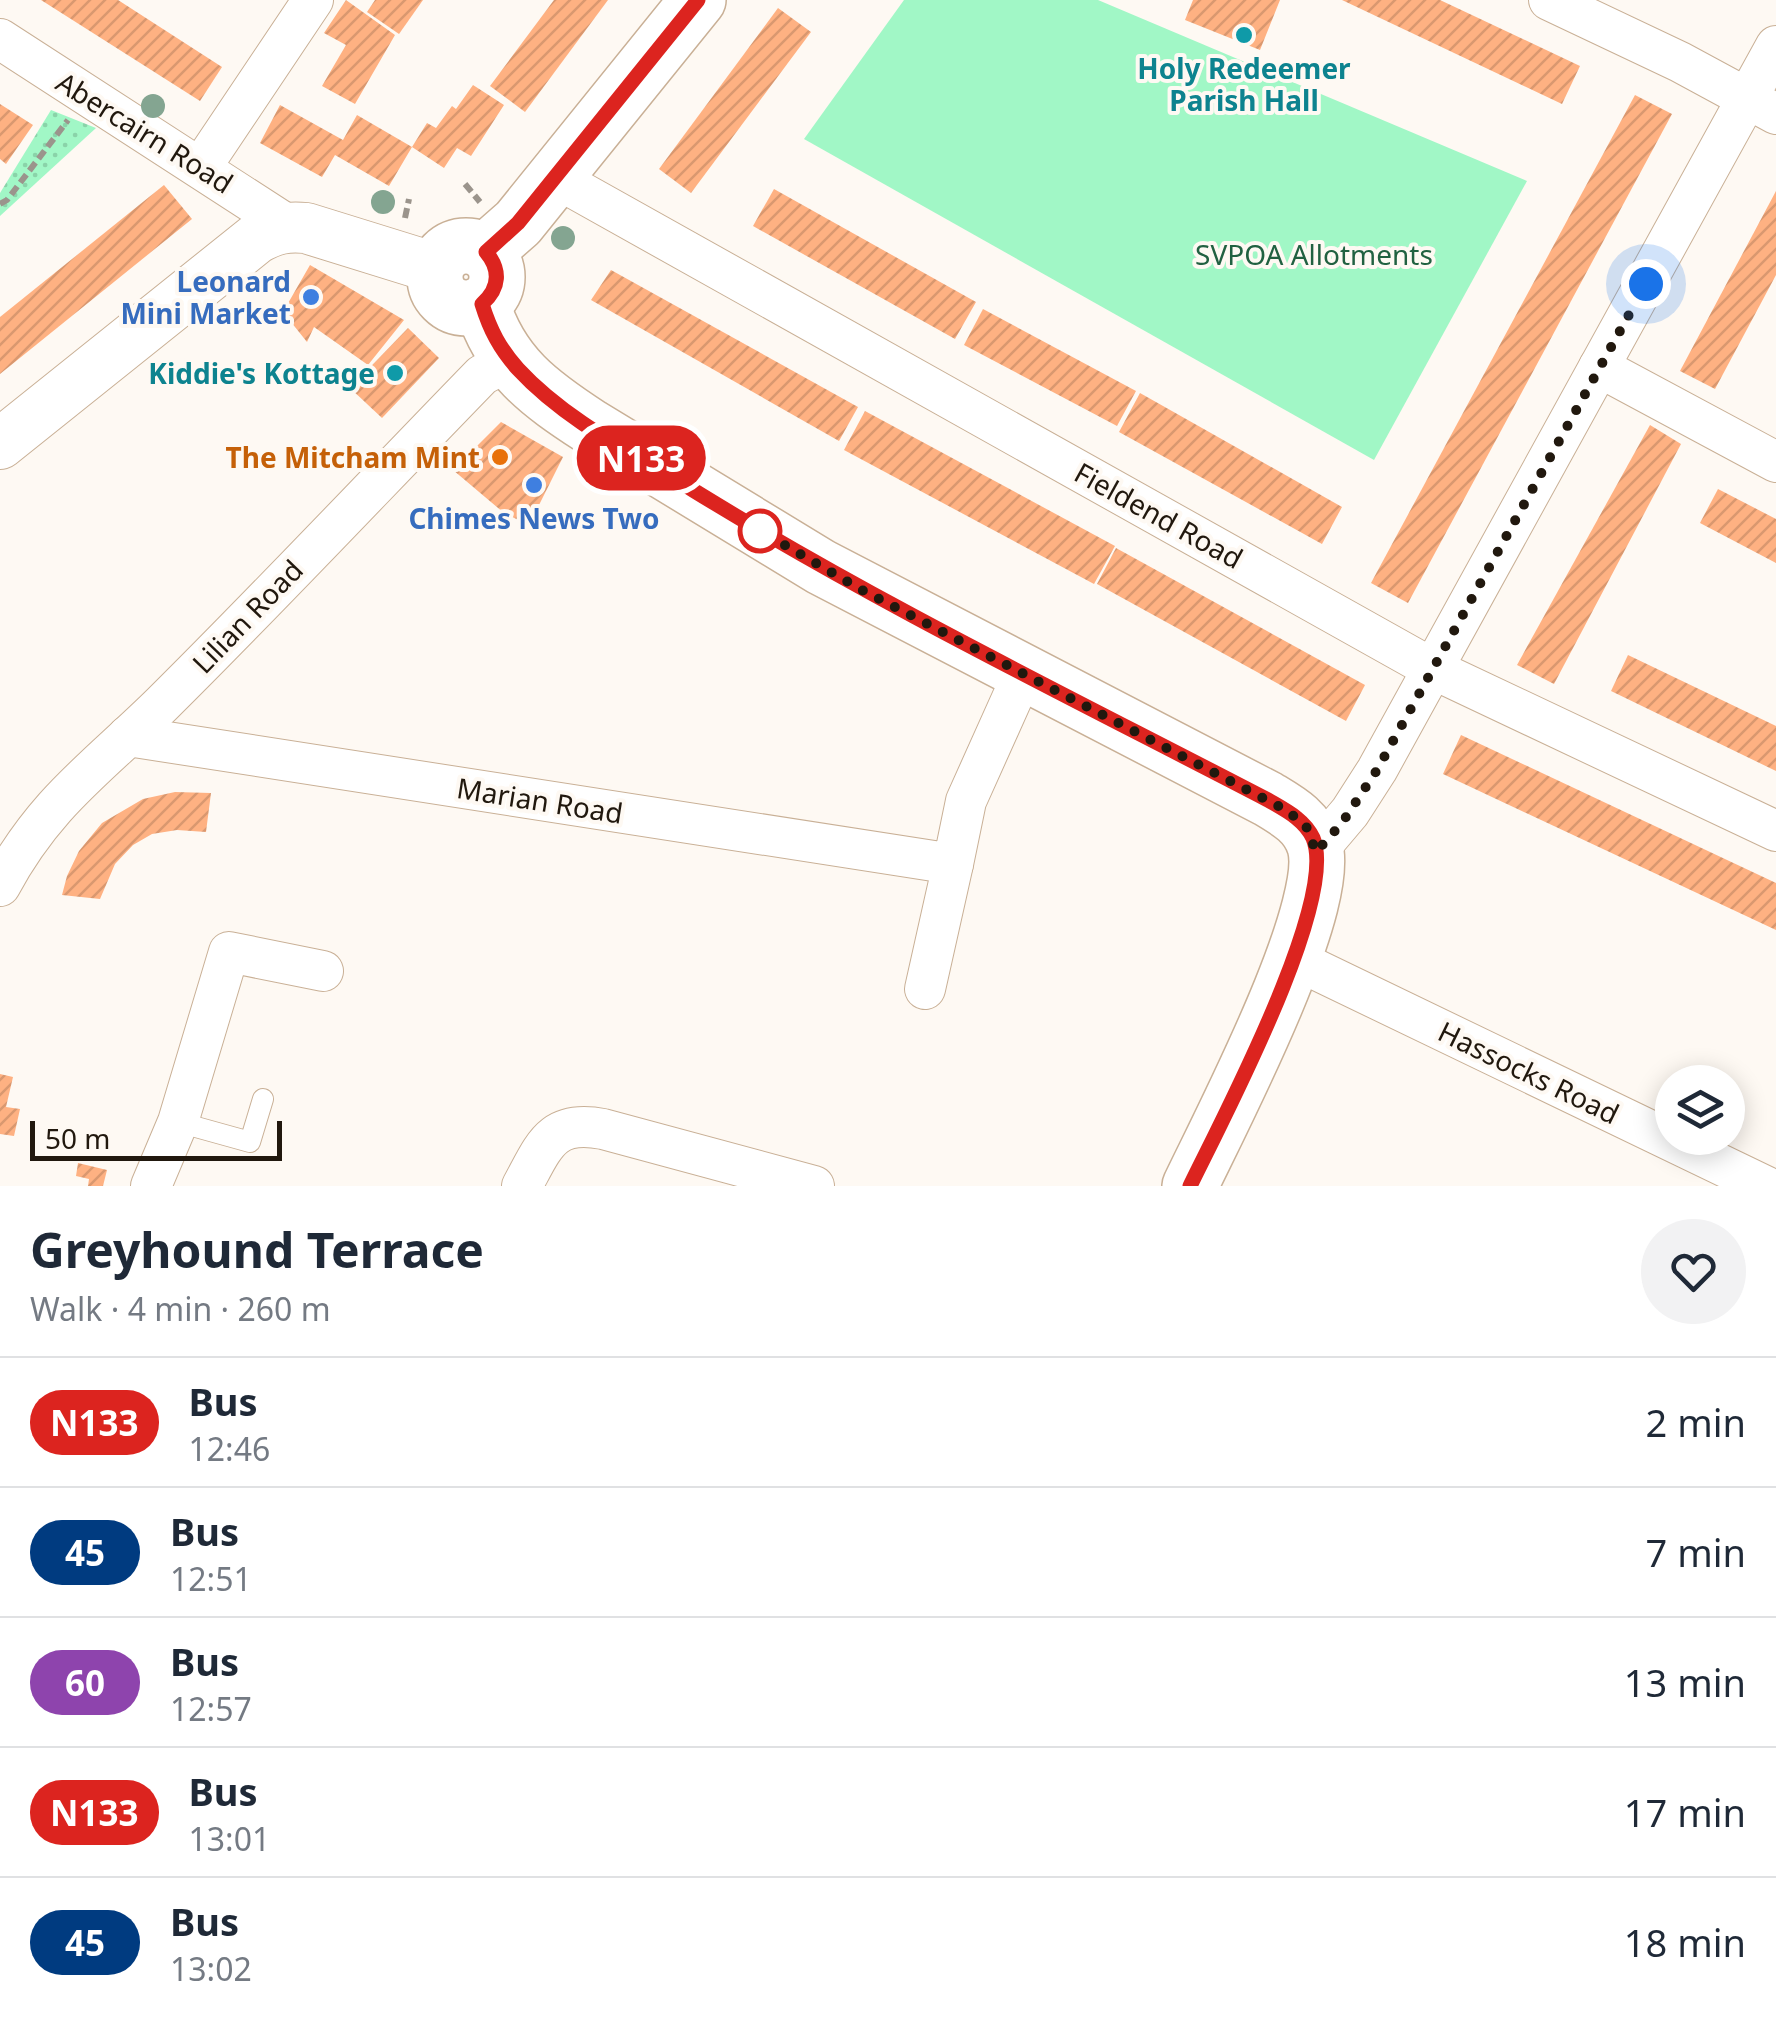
<!DOCTYPE html>
<meta charset="utf-8">
<style>
:root{--surface:#fff;--page:#f2f2f3;--text:#1f2937;--muted:#747a83;--line:#e0e1e3}
body{margin:0;font-family:"Noto Sans",sans-serif;background:var(--page);color:var(--text);height:100vh;display:flex;flex-direction:column;font-size:38px;white-space:nowrap}
*{box-sizing:border-box;margin:0}
p{font-size:32px;color:var(--muted)}
.icon{flex:none;width:55px;height:55px;fill:none;stroke:currentColor;stroke-width:2;stroke-linecap:round;stroke-linejoin:round}
.map{position:relative;height:1186px;overflow:hidden}
.side{display:flex;flex-direction:column;background:var(--surface);flex:1}
.side>*{flex:none}
.badge{padding:0 20px;border-radius:32px;font-size:35px;line-height:65px}
.fabs{position:absolute;left:1655px;top:1065px;display:grid;gap:20px}
.fabs a{display:grid;place-items:center;width:90px;height:90px;border-radius:50%;background:var(--surface);box-shadow:0 5px 25px #0003;font-size:50px}
.scale{position:absolute;left:30px;bottom:25px;width:252px;box-sizing:border-box;padding-left:10px;border:5px solid #21180e;border-top:0;font-size:28px;line-height:35px;white-space:nowrap;color:#21180e;-webkit-text-stroke:8px #fef9f3;paint-order:stroke}
.you{position:absolute;width:50px;height:50px;margin:-25px;border:8px solid #fff;border-radius:50%;background:#1a73e8;box-shadow:0 0 0 15px #1a73e833}
.map>.badge{position:absolute;translate:-50% -50%;box-shadow:0 0 0 5px #fff}
.round{display:grid;place-items:center;flex:none;width:105px;height:105px;border-radius:52px;background:var(--page)}
.headline{display:flex;align-items:center;justify-content:space-between;height:170px;padding:0 30px}
h1{font-size:48px;font-weight:700;line-height:75px}
ul{padding:0;list-style:none}
li{display:flex;align-items:center;gap:30px;height:130px;padding:0 30px;border-top:2px solid var(--line)}
li div{flex:1}
li b{display:block;font-size:38px}
li em{font-style:normal}
li .badge{min-width:110px;font-weight:700;text-align:center}
.map>svg:first-child{display:block}
.grass{fill:url(#grass-dots)}
.garden{fill:#a1f7c6}
.building{fill:url(#building-hatch)}
.lines{fill:none;stroke-linecap:round;stroke-linejoin:round}
.service-casing{stroke:#c9b096;stroke-width:22}
.minor-casing{stroke:#c9b096;stroke-width:42}
.tertiary-casing{stroke:#c9b096;stroke-width:52}
.secondary-casing{stroke:#c9b096;stroke-width:58}
.path{stroke:#9b948c;stroke-width:6;stroke-dasharray:10 5;stroke-linecap:butt}
.service{stroke:#fff;stroke-width:20}
.minor{stroke:#fff;stroke-width:40}
.tertiary{stroke:#fff;stroke-width:50}
.secondary{stroke:#fff;stroke-width:55}
.tree{fill:#84a591}
.line-casing{stroke:#fff;stroke-width:22}
.line{stroke:#dc241f;stroke-width:15}
.walk{stroke:#21180e;stroke-width:10;stroke-dasharray:0 18}
.culture-dot{fill:#0f9aa8;stroke:#fef9f3;stroke-width:4}
.shop-dot{fill:#3f7fe0;stroke:#fef9f3;stroke-width:4}
.food-dot{fill:#e8710a;stroke:#fef9f3;stroke-width:4}
.stop-dot{fill:#fff;stroke:#dc241f;stroke-width:5}
.labels{text-anchor:middle;dominant-baseline:central;stroke-width:8;stroke-linejoin:round;paint-order:stroke}
.culture-label{font-size:28px;font-weight:bold;fill:#0d838f;stroke:#fef9f3}
.street-label{font-size:28px;fill:#21180e;stroke:#fef9f3}
.park-label{font-size:28px;fill:#216141;stroke:#fef9f3}
.shop-label{font-size:28px;font-weight:bold;fill:#366cbe;stroke:#fef9f3;text-anchor:end}
.food-label{font-size:28px;font-weight:bold;fill:#c56008;stroke:#fef9f3;text-anchor:end}
</style>
<div class="map">
<svg width="1776" height="1186" viewBox="0 0 1776 1186">
<defs>
<pattern id="grass-dots" width="8" height="8" patternUnits="userSpaceOnUse" patternTransform="scale(2.5)"><rect width="8" height="8" fill="#a1f7c6"/><path d="M2 2h.1M6 6h.1" fill="none" stroke="#8ad3a9" stroke-width="1.8" stroke-linecap="round"/></pattern>
<pattern id="building-hatch" width="6" height="6" patternUnits="userSpaceOnUse" patternTransform="scale(2.5)"><rect width="6" height="6" fill="#feb182"/><path d="M-1 1l2-2M0 6l6-6M5 7l2-2" fill="none" stroke="#d9986f"/></pattern>
</defs>
<rect width="100%" height="100%" fill="#fef9f3"/>
<polygon class="grass" points="51,110 96,128 0,216 0,193"/>
<polygon class="garden" points="904,0 1098,0 1527,181 1374,460 804,139"/>
<g class="building">
<polygon points="41,0 118,0 222,67 200,101"/>
<polygon points="346,0 395,35 355,104 322,86 346,45 324,33"/>
<polygon points="375,0 423,0 399,34 367,12"/>
<polygon points="554,0 608,0 525,112 490,86"/>
<polygon points="1193,0 1280,0 1260,50 1185,20"/>
<polygon points="1342,0 1440,0 1580,66 1562,104"/>
<polygon points="778,8 811,32 691,193 659,169"/>
<polygon points="473,85 504,105 471,156 457,148 444,168 412,147 389,186 335,155 322,177 260,143 280,105 343,140 357,115 412,147 427,123 436,128 452,106 456,109"/>
<polygon points="1635,95 1672,114 1408,603 1371,583"/>
<polygon points="0,104 33,125 6,164 0,159"/>
<polygon points="164,185 192,219 0,374 0,317"/>
<polygon points="774,189 976,302 955,339 753,226"/>
<polygon points="1776,191 1776,275 1715,389 1680,371"/>
<polygon points="310,265 404,320 368,365 314,327 307,342 283,312"/>
<polygon points="611,270 858,407 839,441 591,300"/>
<polygon points="983,309 1136,391 1117,426 964,345"/>
<polygon points="408,328 439,358 382,418 350,388"/>
<polygon points="1140,393 1342,507 1322,544 1119,432"/>
<polygon points="865,411 1115,546 1094,584 844,450"/>
<polygon points="501,422 563,457 529,525 504,513 453,470"/>
<polygon points="1650,425 1681,444 1554,684 1517,665"/>
<polygon points="1718,489 1776,519 1776,563 1700,523"/>
<polygon points="1116,548 1365,685 1346,721 1097,584"/>
<polygon points="1628,655 1776,726 1776,771 1611,691"/>
<polygon points="1461,735 1776,883 1776,930 1443,774"/>
<polygon points="175,792 211,793 206,832 177,830 152,834 133,845 115,864 100,899 62,895 67,876 79,851 102,823 143,799"/>
<polygon points="0,1074 13,1077 6,1107 20,1109 14,1136 0,1134"/>
<polygon points="78,1163 107,1170 103,1186 88,1186 89,1179 76,1176"/>
</g>
<g class="lines">
<defs>
<polyline id="service" points="178,1122 250,1142 263,1099"/>
<g id="minor">
<polyline points="1549,0 1680,62 1776,114"/>
<polyline points="0,39 289,226"/>
<polyline points="201,167 313,0"/>
<polyline points="554,177 1433,669 1776,831"/>
<polyline points="1599,367 1776,462"/>
<polyline points="128,736 953,864 966,801 1023,674"/>
<polyline points="1317,851 1350,812 1377,770 1776,46"/>
<path d="M0 886C45 802 97 768 162 704 270 597 375 485 482 375L510 360"/>
<polyline points="1292,958 1765,1186"/>
<polyline points="925,989 953,864"/>
<polyline points="151,1186 178,1122 229,952 323,971"/>
<path d="M522 1186C544 1146 551 1119 603 1129L814 1186"/>
</g>
<path id="tertiary" d="M0 444 256 239C274 229 286 226 306 228L435 268"/>
<g id="secondary">
<circle cx="466" cy="277" r="31"/>
<polyline points="485,252 518,223 698,0"/>
<path d="M482 304C500 365 540 394 591 427L821 567 1268 799C1288 811 1308 822 1315 846 1332 909 1221 1121 1190 1186"/>
</g>
</defs>
<use href="#service" class="service-casing"/>
<use href="#minor" class="minor-casing"/>
<use href="#tertiary" class="tertiary-casing"/>
<use href="#secondary" class="secondary-casing"/>
<g class="path">
<polyline points="465,184 480,202"/>
<polyline points="0,204 7,200 68,120"/>
<polyline points="405,218 409,199"/>
</g>
<use href="#service" class="service"/>
<use href="#minor" class="minor"/>
<use href="#tertiary" class="tertiary"/>
<use href="#secondary" class="secondary"/>
</g>
<g class="tree">
<circle cx="153" cy="106" r="12"/>
<circle cx="383" cy="202" r="12"/>
<circle cx="563" cy="238" r="12"/>
</g>
<g class="lines">
<defs>
<path id="line" d="M698 0 518 223 486 252C501 270 500 288 482 304 490 330 500 349 518 369 566 421 634 454 693 490 878 604 1074 699 1268 800 1285 810 1304 819 1313 838 1339 900 1221 1122 1190 1186"/>
</defs>
<use href="#line" class="line-casing"/>
<use href="#line" class="line"/>
<polyline class="walk" points="760,531 757,529 862,590 1286,810 1306,826 1316,852 1342,823 1377,770 1646,284"/>
</g>
<g class="culture-dot">
<circle cx="1244" cy="35" r="10"/>
<circle cx="395" cy="373" r="10"/>
</g>
<g class="shop-dot">
<circle cx="311" cy="297" r="10"/>
<circle cx="534" cy="485" r="10"/>
</g>
<circle class="food-dot" cx="500" cy="457" r="10"/>
<circle class="stop-dot" cx="760" cy="531" r="20"/>
<g class="labels">
<g class="culture-label">
<text x="1244" y="68">Holy Redeemer<tspan x="1244" dy="32">Parish Hall</tspan></text>
<text x="375" y="373" text-anchor="end">Kiddie's Kottage</text>
</g>
<g class="street-label">
<text transform="translate(145 132) rotate(32)">Abercairn Road</text>
<text transform="translate(1159 515) rotate(29)">Fieldend Road</text>
<text transform="translate(247 616) rotate(-46)">Lilian Road</text>
<text transform="translate(540 800) rotate(9)">Marian Road</text>
<text transform="translate(1529 1072) rotate(26)">Hassocks Road</text>
</g>
<g class="park-label">
<text x="1314" y="254">SVPOA Allotments</text>
</g>
<g class="shop-label">
<text x="291" y="281">Leonard<tspan x="291" dy="32">Mini Market</tspan></text>
<text x="534" y="518" text-anchor="middle">Chimes News Two</text>
</g>
<g class="food-label">
<text x="480" y="457">The Mitcham Mint</text>
</g>
</g>
</svg>
<div class="fabs">
<a><svg class="icon" aria-label="layers" viewBox="0 0 24 24"><path d="M12 4l9 5-9 5-9-5zM3 14l9 5 9-5"/></svg></a>
</div>
<div class="scale">50 m</div>
<div class="you" style="left:1646px;top:284px"></div>
<b class="badge" style="left:641px;top:458px;background:#dc241f;color:#fff">N133</b>
</div>
<section class="side">
<div class="headline"><div><h1>Greyhound Terrace</h1><p>Walk · 4 min · 260 m</p></div><a class="round"><svg class="icon" aria-label="heart" viewBox="0 0 24 24"><path d="M12 20l-8-8c-3-5 5-10 8-4 3-6 11-1 8 4z"/></svg></a></div>
<ul>
<li><span class="badge" style="background:#dc241f;color:#fff">N133</span><div><b>Bus</b><p>12:46</p></div><em>2 min</em></li>
<li><span class="badge" style="background:#003b80;color:#fff">45</span><div><b>Bus</b><p>12:51</p></div><em>7 min</em></li>
<li><span class="badge" style="background:#8e44ad;color:#fff">60</span><div><b>Bus</b><p>12:57</p></div><em>13 min</em></li>
<li><span class="badge" style="background:#dc241f;color:#fff">N133</span><div><b>Bus</b><p>13:01</p></div><em>17 min</em></li>
<li><span class="badge" style="background:#003b80;color:#fff">45</span><div><b>Bus</b><p>13:02</p></div><em>18 min</em></li>
</ul>
</section>
